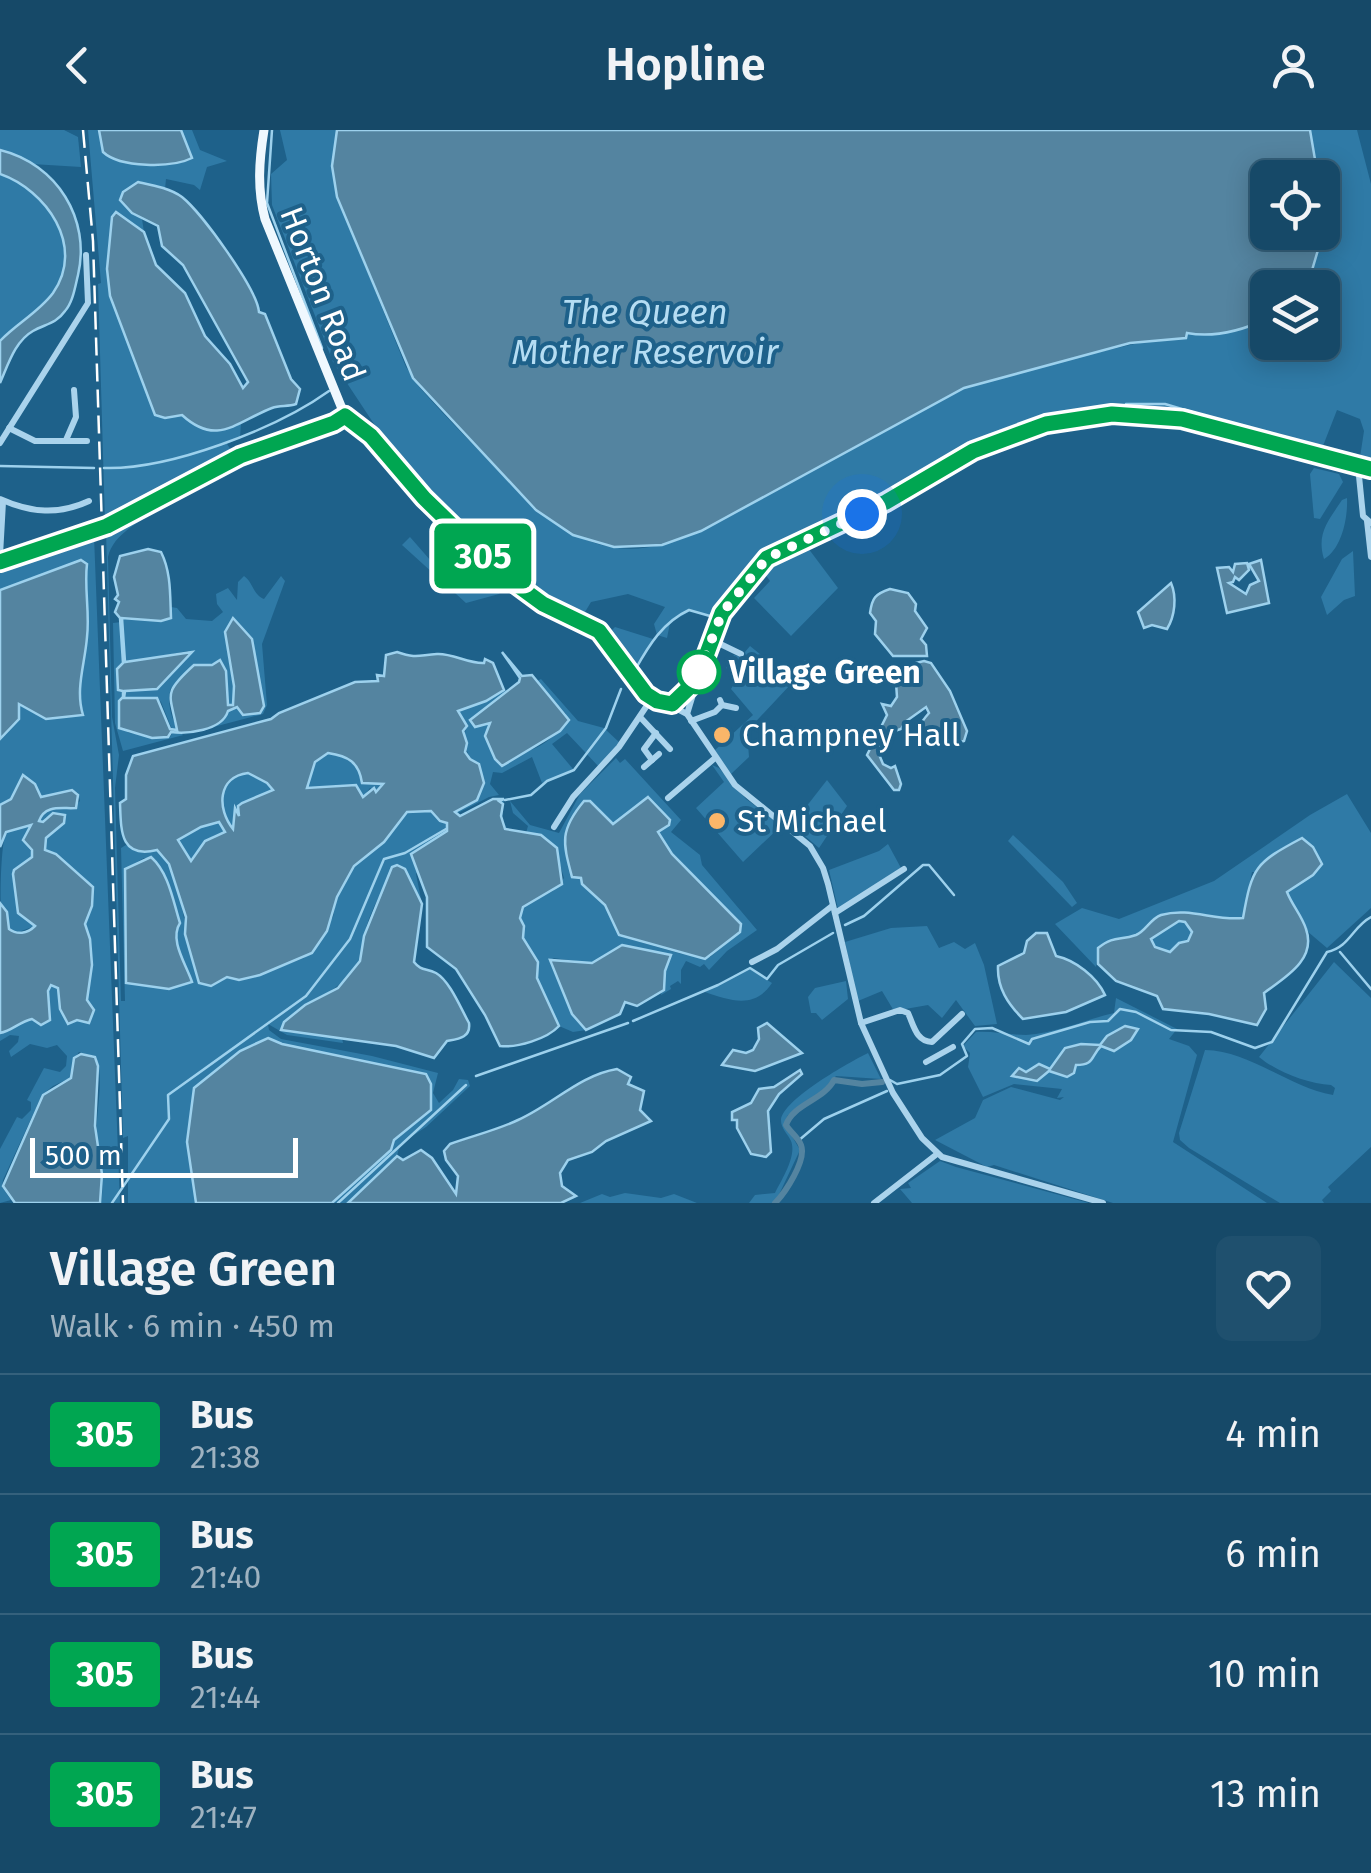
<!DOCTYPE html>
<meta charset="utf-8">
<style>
:root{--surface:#164968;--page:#1f506e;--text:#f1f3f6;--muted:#9eb2c0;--line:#35617c}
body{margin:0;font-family:"Fira Sans",sans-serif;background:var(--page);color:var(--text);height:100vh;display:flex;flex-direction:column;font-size:38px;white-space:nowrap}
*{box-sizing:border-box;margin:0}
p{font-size:32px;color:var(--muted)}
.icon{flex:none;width:55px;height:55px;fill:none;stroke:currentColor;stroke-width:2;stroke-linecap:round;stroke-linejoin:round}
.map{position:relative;height:1073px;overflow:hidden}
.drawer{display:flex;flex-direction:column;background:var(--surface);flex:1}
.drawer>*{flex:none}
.badge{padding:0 20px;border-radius:8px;font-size:35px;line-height:65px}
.buttons{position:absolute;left:1250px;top:30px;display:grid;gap:20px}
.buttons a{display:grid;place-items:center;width:90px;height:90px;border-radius:15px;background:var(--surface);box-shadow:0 5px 25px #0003,0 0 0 2px var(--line);font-size:50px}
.scale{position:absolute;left:30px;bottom:25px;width:268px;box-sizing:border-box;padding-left:10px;border:5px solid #fff;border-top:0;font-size:28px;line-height:35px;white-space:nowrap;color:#fff;-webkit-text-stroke:8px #1e618a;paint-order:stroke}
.you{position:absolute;width:50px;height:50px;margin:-25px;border:8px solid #fff;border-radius:50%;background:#1a73e8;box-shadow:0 0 0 15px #1a73e833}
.map>.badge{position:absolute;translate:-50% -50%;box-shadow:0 0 0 5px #fff}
.round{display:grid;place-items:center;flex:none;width:105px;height:105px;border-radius:15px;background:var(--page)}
.headline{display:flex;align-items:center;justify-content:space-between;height:170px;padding:0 50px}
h1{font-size:48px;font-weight:600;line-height:75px}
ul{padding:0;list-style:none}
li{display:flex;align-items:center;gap:30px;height:120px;padding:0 50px;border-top:2px solid var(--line)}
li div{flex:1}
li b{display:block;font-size:38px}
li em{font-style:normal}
li .badge{min-width:110px;font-weight:700;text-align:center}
header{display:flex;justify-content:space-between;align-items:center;height:130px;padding:0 50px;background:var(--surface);font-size:45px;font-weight:600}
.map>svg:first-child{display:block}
.green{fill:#2f7aa6;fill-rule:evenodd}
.water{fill:#5484a0;stroke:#9dd1ed;stroke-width:2.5;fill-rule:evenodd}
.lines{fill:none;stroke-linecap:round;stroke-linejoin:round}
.stream{stroke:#9dd1ed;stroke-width:2.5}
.river{stroke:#5484a0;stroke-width:6}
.minor{stroke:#aad3ec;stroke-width:6}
.major{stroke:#eff8fe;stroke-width:9}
.rail{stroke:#fff;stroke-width:2.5;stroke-dasharray:18 8;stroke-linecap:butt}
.major-bridge{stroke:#eff8fe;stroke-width:9}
.line-casing{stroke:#fff;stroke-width:22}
.line{stroke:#00a651;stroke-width:15}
.walk{stroke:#fff;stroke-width:10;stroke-dasharray:0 18}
.stop-dot{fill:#fff;stroke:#00a651;stroke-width:5}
.poi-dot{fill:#fab669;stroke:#1e618a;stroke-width:4}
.labels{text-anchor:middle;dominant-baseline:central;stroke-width:8;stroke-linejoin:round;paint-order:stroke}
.street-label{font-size:32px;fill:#fff;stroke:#1e618a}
.stop-label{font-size:32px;font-weight:bold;fill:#fff;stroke:#1e618a;text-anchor:start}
.poi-label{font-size:32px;fill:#fff;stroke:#1e618a;text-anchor:start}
.water-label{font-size:35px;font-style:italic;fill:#b5ddf3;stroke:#1e618a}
</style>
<header><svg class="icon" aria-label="back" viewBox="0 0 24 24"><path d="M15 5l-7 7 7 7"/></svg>Hopline<svg class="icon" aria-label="person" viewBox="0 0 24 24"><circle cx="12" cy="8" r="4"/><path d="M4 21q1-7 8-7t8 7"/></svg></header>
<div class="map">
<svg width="1371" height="1073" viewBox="0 0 1371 1073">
<rect width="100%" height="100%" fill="#1e618a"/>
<g class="green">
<polygon points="0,0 64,0 78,7 81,37 32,34 0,20"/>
<path d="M88 0H99L103 22C122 40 167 37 190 30L192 25 181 0H192L200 20 227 31 207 37 200 60 194 55 166 49 165 59 144 53 132 83 142 89 144 102 117 82 111 96 107 139 110 166 155 285H182C199 301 221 301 241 293L240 308 227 314 235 326 105 392 98 154 101 153Z"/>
<path d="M280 0H337L332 36 337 67 406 237 420 258C444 285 469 310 494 336 557 403 607 444 701 401L966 257 1012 242 1187 202C1215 209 1241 200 1267 189L1268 212H1322V158L1303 157 1305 153 1298 147 1323 103 1322 48 1318 47 1310 0H1357L1371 54V336L1359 334 1364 301 1360 289 1337 280 1321 321 1282 310 1284 307H1292L1278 303 1274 309C1239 298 1204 288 1168 284 1106 277 1019 293 964 323 939 337 916 353 892 368H885L823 401 780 417 755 436 717 486 690 481 670 493 667 508 657 505 654 494 665 477 628 464 591 472 582 487 539 468 508 445 375 304 378 300 333 232 272 75 271 44 287 30Z"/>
<path d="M0 44C46 60 86 116 53 163 39 182 17 194 0 211Z"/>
<polygon points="1314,338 1339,344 1343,352 1320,389 1314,388 1310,344"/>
<path d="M1347 368C1348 387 1342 419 1324 429 1316 403 1329 390 1342 370Z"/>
<path d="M171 369C151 389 115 398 108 427L112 587 119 625 115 658 121 871H125L121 718 126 715C136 719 148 716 157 720 182 732 184 813 196 837L236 849 260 845 304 828 333 787 337 767 354 736 384 712 403 685 414 680 427 679 447 694V701L443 705 413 722 419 739 416 744 422 774 405 739 397 735C384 756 369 782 364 806 363 814 366 822 362 830 347 856 309 873 284 892L287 902 342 908 343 913 287 905 268 894 269 900 281 909 372 926 438 943 433 963 439 973 453 960 459 949 468 950 470 956 426 997 400 1014 397 1026 348 1073H332L391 1020 394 1010 431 980V954L426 944 282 914 268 908 240 921 194 959 187 1012 196 1073H128V1006L123 1008 106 401ZM144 728 156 730 171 762 180 793C169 811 188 835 191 853 162 858 157 857 126 853L125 739Z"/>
<path d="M94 406 120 1073H101C105 1050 99 1031 97 1008 95 982 105 952 96 927L79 922 72 932 70 948 53 956 42 965 3 1050 2 1057 11 1070 0 1073V1019L17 987 22 989 31 980V972L27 970 44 938 60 942 66 936 67 926 57 915 47 918 30 914 11 927 9 921 18 912 19 906 10 905 0 911V903C10 901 11 895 21 891 35 886 36 890 49 879L48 861 51 854 59 860 60 879 67 893 92 884 94 879 87 870C93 844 94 819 85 794L92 776 93 757 52 722 45 720 46 708 60 697 46 687 43 692 39 691C43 677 59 677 71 679L80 671 78 663 72 660 41 667 23 645 11 669 0 675V609L19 589 18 574 46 589 83 585 78 549 87 508V469L32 447 0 460V433L45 424Z"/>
<polygon points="410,407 431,431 473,459 488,437 507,454 499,464 466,473 402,415"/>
<polygon points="805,414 838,458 791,506 754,468 770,451 762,440 788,421"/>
<polygon points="1353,421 1355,466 1344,470 1327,485 1321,467 1342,429"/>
<path d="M244 446C253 452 253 465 264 469L281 446 285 451 262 514 267 575 263 584 123 621 115 593 113 493 121 492V488L161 491 171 488V477L177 478 186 489 212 491 223 482 217 474 216 464 228 458 237 470 238 452ZM240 494 254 529 261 569 228 581C223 598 199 600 183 605 172 594 166 573 171 558L207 535 221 531 226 541 228 575 236 573 228 526V499L229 495ZM188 521 157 559 119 561V536L124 531 125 533ZM155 567 161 572 173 602 170 607 129 603 119 594 121 593V568Z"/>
<polygon points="615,497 653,509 634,539 607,505"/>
<polygon points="750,516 786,545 805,530 818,535 791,554 747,601 749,627 731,644 714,621 753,585 731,559 739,545 726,538 734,525 747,529 745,522"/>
<path d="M541 549 578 591 604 598 620 613 599 637 567 603 552 614 573 639 542 653 532 627 502 643 493 642 490 654 499 665 489 667 456 684V680L477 670 483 649C472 631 459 616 467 596L458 581 486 571 504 560 507 563 470 590 475 597 490 592 485 607 493 626C525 625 554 618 566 584L537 551Z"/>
<path d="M328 623C348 626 358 633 362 653L383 654 376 663 370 658 363 667 356 655 307 658 315 632Z"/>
<path d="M616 628 620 633 625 629 681 690 671 702 700 725 702 735 757 800 727 821 709 840 704 834 700 837 686 831 681 840V854L678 851 670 856 671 859 661 865 669 824 622 815 592 833 553 828 550 833 572 884 586 900 573 902 559 896 537 848 538 832 523 808 524 796 520 788 523 777 553 761 564 748C547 686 549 719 505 699L501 686 503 674 463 688 493 671 504 670 502 689 508 700 526 703 528 696 513 683 510 671 530 695 559 703 580 664ZM647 667 668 687 658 702 668 718 740 793V802L710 827 682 824 619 806 605 775 582 754 581 748H572C562 713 559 696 589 671L613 694Z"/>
<polygon points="712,635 719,638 746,669 782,695 743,732 696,678 724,652"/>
<path d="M248 643 267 653 273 661 242 673 238 676 239 686H233V699C217 679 218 647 248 643Z"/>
<polygon points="827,650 847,676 819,718 792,695"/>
<path d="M1347 664 1371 703V778L1327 818 1307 801 1287 762 1313 745 1252 742 1243 788C1217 791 1177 775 1154 788 1147 792 1143 802 1136 805 1118 812 1117 803 1099 818L1096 837 1055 794 1082 778 1119 789 1214 751 1310 685Z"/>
<polygon points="221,693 225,701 213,706 191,731 178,710 201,697"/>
<path d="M23 696H31L23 710 32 723 30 730 13 744C16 774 13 776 35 796L16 803 9 799C8 788 4 785 1 776 0 762 1 716 6 702Z"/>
<polygon points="1013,705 1063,752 1077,773 1072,777 1008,711"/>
<polygon points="888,714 901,738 838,779 829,740 879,721"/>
<polygon points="1179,791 1185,792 1192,802 1188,811 1170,822 1155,817 1151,809"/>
<polygon points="927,796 939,818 954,812 965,819 975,813 984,835 997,894 975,896 956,870 942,888 928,875 894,881 882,861 858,871 845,812 891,798"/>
<path d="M1334 832 1371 868V1017L1328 1057 1331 1061 1322 1070 1324 1073H1280L1189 1018 1180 1010 1179 1003 1205 920C1250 921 1289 957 1333 965L1335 958 1331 955C1308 954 1277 942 1259 927Z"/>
<path d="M748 838 772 853C755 879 731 871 705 862Z"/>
<polygon points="846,851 848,869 822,890 816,883 811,883 808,867 815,858"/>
<path d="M1116 868 1177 899 1169 909 1189 916 1197 925 1173 1012 1267 1073H1113L994 1035 987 1037 935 1010 975 988 983 970 1011 957 1060 970 1064 967 1057 968 1062 959 1014 954 983 967 968 937 970 923 963 916 976 902C993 901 1009 905 1026 905 1057 903 1084 890 1114 883Z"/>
<path d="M868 923 881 949 836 946 824 959 787 986 786 996 800 1020 775 1073H749L755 1065 775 1063C782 1049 797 1026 791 1011 788 1004 781 999 781 990 783 969 850 932 868 923Z"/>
<polygon points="940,1031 956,1037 1089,1073 912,1073 900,1059 911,1058 908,1053"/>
<polygon points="625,1063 661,1068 674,1064 697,1073 580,1073 602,1064 610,1067"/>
</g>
<g class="water">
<path d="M99 0H181L192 28C172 38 120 38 103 22Z"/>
<path d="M337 0H1310L1318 47 1268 48V102H1322L1323 88V103L1310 147 1307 152 1299 147 1306 153 1303 157 1268 158 1267 189C1241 201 1215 208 1187 203L1186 208 1130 213 964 258 701 401 662 415 614 417 573 405 536 380 413 248 337 67 332 36Z"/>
<path d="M0 20C57 34 91 89 78 145 75 157 73 172 65 181 56 194 45 194 33 201 15 211 8 235 0 253V211C16 194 39 182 53 163 86 116 46 60 0 44Z"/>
<path d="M138 52C152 55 170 58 182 67 202 83 257 159 259 182L265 184 291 249 300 259 296 274C288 277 280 275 272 278 236 292 217 317 182 285L165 288 155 285 110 166 107 139 112 87 116 82 144 102 156 135 185 163 205 206 230 234 243 258 248 252 183 135 162 116 158 96 132 83 120 70 123 62Z"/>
<path d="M148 419 161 422C171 442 170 463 171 488L161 491 122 488 125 532 192 522 157 559 125 561 124 568H157L170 599 177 600C170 563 162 564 194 535H212L220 530 226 541 228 575H233L234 556 225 502 233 488 252 509 264 576 260 583 243 585 237 577 228 581C222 601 187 604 171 602L168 607 152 608 119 598V571L123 567V561L118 560 117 539 123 533 120 488 115 482 119 472 115 469 118 465 114 447 120 426Z"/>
<path d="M81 430 87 434C84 458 90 483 87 507 85 534 75 559 83 585L46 589 19 574V589L0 609V460Z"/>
<polygon points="1261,430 1269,473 1227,483 1217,438 1229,437 1233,442 1235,434 1247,433 1249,440 1239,450 1235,447 1233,452 1229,453 1246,464 1250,455 1259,451 1249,434"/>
<path d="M1171 453C1177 467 1175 486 1167 499L1152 495 1144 498 1138 482Z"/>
<path d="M890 459 908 463 916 474 915 481 927 498 921 509 926 515 927 526H893L875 504 876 491 870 483C872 468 875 464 890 459Z"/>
<path d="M397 522C417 529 419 525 437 524 452 523 469 534 484 533L485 529 493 533 504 560 486 571 458 581 467 596 463 601 467 613 465 622 470 629 479 634 484 653 477 670 455 682 460 686 493 669H504L499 671 503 674 501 686 505 699 541 705 557 718 562 754 523 777 520 788 524 796 523 808 538 832 537 848 559 896C547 909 517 918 500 916L485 885 456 839 427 817V767L411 724 447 701V693L440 691 431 681 407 682 384 712 354 736 337 767 327 801 312 823 260 845 239 850 227 847 211 856 199 853 185 804 186 787 169 734 157 720C120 729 121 701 120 673L126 669V645L133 626 271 589 279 583 355 552 378 551 377 545 384 546 386 525ZM328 623C348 626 359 632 362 653L383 654 376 662 374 658 363 667 356 655 307 658 315 632ZM248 643 267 653 273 660 242 673 238 676 239 686 235 678 233 699C217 679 217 647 248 643ZM219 692 225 702 205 711 191 731 178 710 201 697Z"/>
<polygon points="502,522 522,546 532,545 569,590 560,601 502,636 495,629 485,606 490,593 475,597 470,590 519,552 520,548"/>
<path d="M924 531 931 533 950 561 967 601 964 611 938 618 921 612C915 600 921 592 929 583L926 577 905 592 901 599 885 604 878 622 883 634 891 638 895 636 901 654 899 660H894L867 625 887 585 882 574 891 576 897 567 895 538Z"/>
<path d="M23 645 35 654 41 667 72 660 78 665 76 678C62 679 45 674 39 691L43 692 53 683 65 685 64 693 46 708 45 720 56 724 93 757 92 776 85 794 90 809 92 835 87 870 94 880 89 893 77 890 68 894 60 879 58 858 51 855 48 861 50 890 41 895 32 889C19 892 12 901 0 903V773L7 782 9 799C17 805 27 804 35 796L18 783 13 744 14 740 32 727V720L23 710 31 695 6 702 0 717V675L11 669Z"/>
<path d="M648 667 670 690 669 695 658 702 672 724 741 794 740 802 705 829 619 805 605 775 582 754 581 748 572 747C563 713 559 701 584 671H590L613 694Z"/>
<path d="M1302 708 1313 717 1322 734 1313 745 1287 762C1292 775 1302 786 1306 799 1317 830 1284 848 1264 863L1266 879 1257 895 1209 884 1163 879 1157 866 1116 851 1098 834V818C1115 805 1119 811 1136 805 1146 801 1150 789 1161 785 1190 777 1214 791 1243 788 1252 737 1255 733 1302 708ZM1179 791 1185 792 1192 802 1188 811 1179 813 1170 822 1155 817 1151 809Z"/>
<path d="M151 727C169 743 173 771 180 793 169 810 186 834 192 852L169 859 126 853 125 739Z"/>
<path d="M397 735 405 739 422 774 414 832C421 841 426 838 436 843 450 851 461 879 469 893 471 908 458 909 447 911L434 928 396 916 281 900 284 892 305 875 338 858 360 831 364 806 392 737Z"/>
<path d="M1036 803H1047L1056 826C1075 830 1097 847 1105 865L1066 882 1023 889C1008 874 997 858 998 836L1024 823 1027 811Z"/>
<polygon points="622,815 671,825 665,841 664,860 637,876 625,872 620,884 586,900 572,884 550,830 592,833"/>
<polygon points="767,893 802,923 755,941 722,935 733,920 746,923 753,920 759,909 758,898"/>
<path d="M1125 896 1138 899 1131 910 1114 921 1101 916C1090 927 1095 935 1076 935L1074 943 1067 947 1049 941 1037 951 1012 946 1019 938 1026 942 1039 934 1050 939 1065 918 1081 914 1100 915 1107 906Z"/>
<polygon points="268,908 282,914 426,944 431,954 431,980 394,1010 391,1020 332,1073 196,1073 187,1012 194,958 240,921"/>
<polygon points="81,924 95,927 98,936 95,996 102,1044 100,1073 15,1073 3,1056 43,965 71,948 74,928"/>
<path d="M617 939 631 947 628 954 644 961 640 980 651 991 606 1011 592 1022 568 1030 560 1043 562 1056 576 1066 561 1073H348L397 1026 403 1030 421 1020 432 1028 456 1064 458 1046 446 1030 444 1021 450 1014C472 1006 497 1000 518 990 552 975 580 945 617 939Z"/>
<polygon points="800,940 802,944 779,964 768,981 771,1022 766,1027 751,1024 737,998 737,990 732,990 732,982 751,973 759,959 774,957"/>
</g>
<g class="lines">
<g class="stream">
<polyline points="272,0 267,73 322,218"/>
<polyline points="1126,274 1165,274 1273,306"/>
<polyline points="1283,310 1311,320"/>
<polyline points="1353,331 1371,336"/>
<polyline points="0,336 94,338"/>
<path d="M104 338C169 340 276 299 329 261"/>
<path d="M635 540C649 515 663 492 689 480L710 486 750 436"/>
<polyline points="505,670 531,665 547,651 574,640 606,598 621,559"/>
<polyline points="845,795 864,786 923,735 929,735 954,765"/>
<polyline points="1340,822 1371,859"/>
<polyline points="633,891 718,855 750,838 767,849 778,835 833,803"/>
<polyline points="476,946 628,893"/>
<path d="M890 950 897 954 940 945 967 926 962 914 975 899 992 898 1029 914 1032 909 1090 892 1108 891 1120 879 1136 882 1171 900 1211 902 1255 918 1272 912 1327 822C1350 817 1353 796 1371 787"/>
<polyline points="798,1011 824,989 887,961"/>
<polyline points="112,1073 169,989 168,965 306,866 350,809 384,729 405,723 446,699"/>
<polyline points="338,1073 466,955"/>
</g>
<path class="river" d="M775 1073C785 1063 807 1030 801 1015 798 1007 790 1002 786 995 793 974 824 970 834 950L862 954 882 952"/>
<g class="minor">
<polyline points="345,286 371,306 424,368 502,444 543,474 595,497 647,563 687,584 735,655 810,716 823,738 828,754 861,893 893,963 922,1008 942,1027 1103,1073"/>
<polyline points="9,298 35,311 87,311"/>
<polyline points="66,310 76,287 74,260"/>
<polyline points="0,313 88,173 86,125"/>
<polyline points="1358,336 1363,386 1371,393"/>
<path d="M0 369C31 383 59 385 89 371"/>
<polyline points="1367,391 1371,427"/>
<polyline points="0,425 3,372"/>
<polyline points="710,509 741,524"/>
<polyline points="672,574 696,550"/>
<polyline points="722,575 736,578"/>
<polyline points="687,584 710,509 721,483 767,428 886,372 973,321 1046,293 1112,284 1182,289 1371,339"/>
<polyline points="640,587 670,619"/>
<polyline points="691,591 715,582 722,575 720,570"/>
<polyline points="652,630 644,619 656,603"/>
<polyline points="644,637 659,624"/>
<polyline points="668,668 715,628"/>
<polyline points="554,697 573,667 619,617 652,568"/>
<polyline points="835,783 904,739"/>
<polyline points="752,832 777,819 832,776"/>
<path d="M861 893 900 880 908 883C914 896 916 911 932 912L962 884"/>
<polyline points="926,932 953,917"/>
<polyline points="874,1073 937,1024"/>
</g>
<g class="major">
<path d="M107 396 240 327 334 293 345 286 265 89C257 59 259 31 264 0"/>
<polyline points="0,432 94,401"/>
</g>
<polyline class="rail" points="83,0 93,111 123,1073"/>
<polyline class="major-bridge" points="94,401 107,396"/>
</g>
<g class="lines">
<defs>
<polyline id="line" points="0,432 107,396 240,326 334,293 345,286 371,306 424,368 502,444 543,474 599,501 646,564 657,571 672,574 697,550 722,483 767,428 886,372 973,321 1046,294 1112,284 1182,289 1371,339"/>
</defs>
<use href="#line" class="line-casing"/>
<use href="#line" class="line"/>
<polyline class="walk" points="699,542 722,483 767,428 862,384"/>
</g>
<circle class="stop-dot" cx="699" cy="542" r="20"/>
<g class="poi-dot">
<circle cx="722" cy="605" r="10"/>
<circle cx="717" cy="691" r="10"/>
</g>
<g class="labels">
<g class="street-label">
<text transform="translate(323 164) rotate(69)">Horton Road</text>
</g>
<g class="stop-label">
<text x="729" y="542">Village Green</text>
</g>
<g class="poi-label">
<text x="742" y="605">Champney Hall</text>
<text x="737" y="691">St Michael</text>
</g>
<g class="water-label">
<text x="645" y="182">The Queen<tspan x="645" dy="40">Mother Reservoir</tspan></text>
</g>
</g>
</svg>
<div class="buttons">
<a><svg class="icon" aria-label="locate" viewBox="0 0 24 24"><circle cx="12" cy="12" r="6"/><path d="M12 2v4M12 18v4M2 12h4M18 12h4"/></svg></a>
<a><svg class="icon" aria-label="layers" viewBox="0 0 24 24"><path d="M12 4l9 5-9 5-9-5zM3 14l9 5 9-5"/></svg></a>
</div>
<div class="scale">500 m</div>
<div class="you" style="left:862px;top:384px"></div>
<b class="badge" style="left:483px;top:426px;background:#00a651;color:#fff">305</b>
</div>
<section class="drawer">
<div class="headline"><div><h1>Village Green</h1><p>Walk · 6 min · 450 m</p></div><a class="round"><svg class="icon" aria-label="heart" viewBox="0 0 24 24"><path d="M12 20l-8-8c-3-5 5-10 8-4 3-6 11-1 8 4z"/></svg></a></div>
<ul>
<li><span class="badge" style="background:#00a651;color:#fff">305</span><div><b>Bus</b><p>21:38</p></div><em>4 min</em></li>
<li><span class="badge" style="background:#00a651;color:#fff">305</span><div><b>Bus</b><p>21:40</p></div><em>6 min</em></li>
<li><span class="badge" style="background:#00a651;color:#fff">305</span><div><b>Bus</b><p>21:44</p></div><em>10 min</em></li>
<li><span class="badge" style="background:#00a651;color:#fff">305</span><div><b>Bus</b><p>21:47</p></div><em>13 min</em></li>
</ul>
</section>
